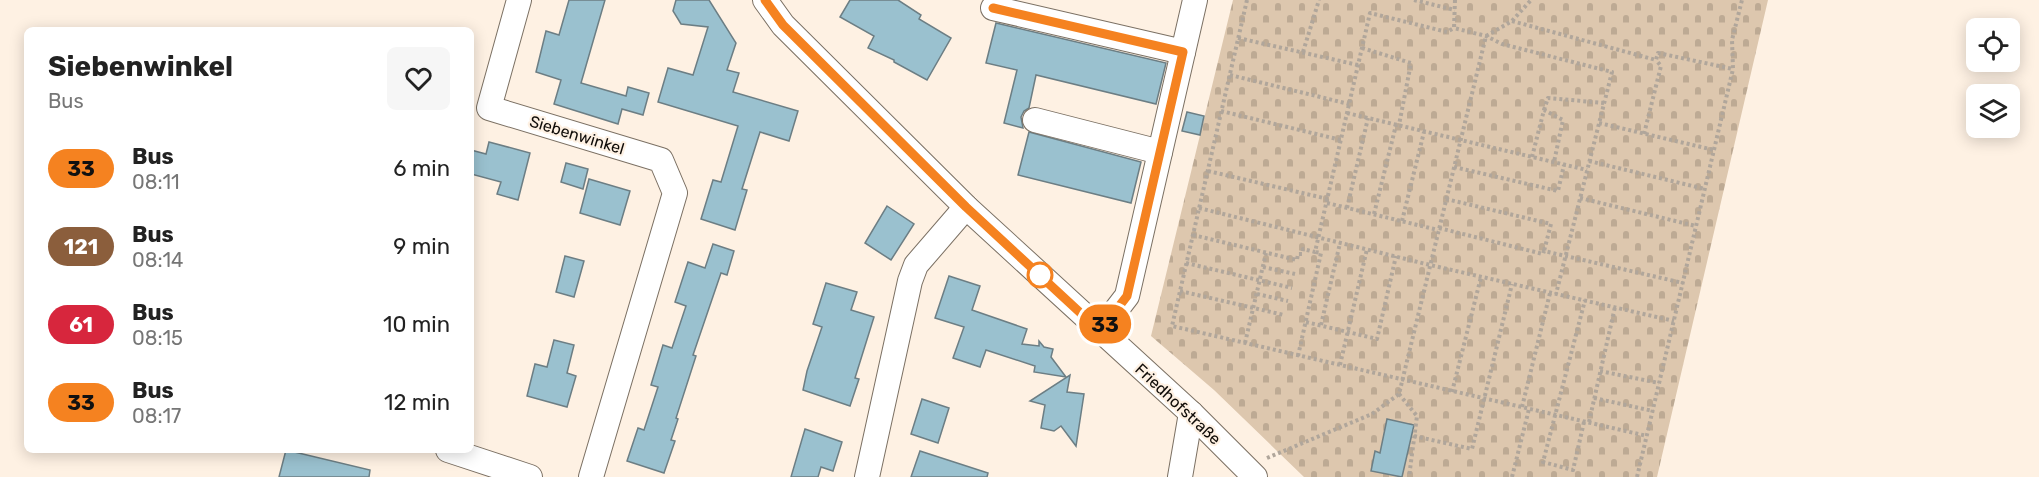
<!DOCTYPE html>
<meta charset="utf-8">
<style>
:root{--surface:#fff;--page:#f6f6f6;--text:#222;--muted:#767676}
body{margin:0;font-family:Rubik,sans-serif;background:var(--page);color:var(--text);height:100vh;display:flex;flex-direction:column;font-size:22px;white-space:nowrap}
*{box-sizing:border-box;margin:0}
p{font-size:20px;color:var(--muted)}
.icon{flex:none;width:33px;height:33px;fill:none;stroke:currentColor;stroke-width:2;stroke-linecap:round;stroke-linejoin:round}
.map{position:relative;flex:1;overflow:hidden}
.side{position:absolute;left:24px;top:27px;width:450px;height:426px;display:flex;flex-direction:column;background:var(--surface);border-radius:9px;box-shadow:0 3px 15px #0003}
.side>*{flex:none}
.badge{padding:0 12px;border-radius:20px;font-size:21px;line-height:39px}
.buttons{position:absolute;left:1966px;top:18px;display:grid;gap:12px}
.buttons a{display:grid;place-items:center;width:54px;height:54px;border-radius:9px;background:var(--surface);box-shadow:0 3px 15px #0003;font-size:30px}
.map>.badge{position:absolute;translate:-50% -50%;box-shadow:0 0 0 3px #fff}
.round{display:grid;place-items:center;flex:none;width:63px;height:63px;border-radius:9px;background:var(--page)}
.overview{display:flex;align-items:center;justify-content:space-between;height:102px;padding:0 24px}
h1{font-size:28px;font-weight:700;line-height:45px}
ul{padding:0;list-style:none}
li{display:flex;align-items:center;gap:18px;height:78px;padding:0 24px}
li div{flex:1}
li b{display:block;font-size:22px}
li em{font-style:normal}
li .badge{min-width:66px;font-weight:700;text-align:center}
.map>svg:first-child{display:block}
.cemetery{fill:url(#cemetery-stones)}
.building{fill:#9ac1cf;stroke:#6c7e84;stroke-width:1.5}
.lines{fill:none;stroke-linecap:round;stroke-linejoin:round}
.minor-casing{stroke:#7b7063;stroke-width:26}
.path{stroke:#b0a69b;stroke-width:4;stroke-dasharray:3 3;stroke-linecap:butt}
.minor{stroke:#fff;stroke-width:24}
.line-casing{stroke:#fff;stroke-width:14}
.line{stroke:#f58220;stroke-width:9}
.stop-dot{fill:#fff;stroke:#f58220;stroke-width:3}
.labels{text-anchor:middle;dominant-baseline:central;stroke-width:4.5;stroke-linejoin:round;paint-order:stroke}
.street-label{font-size:16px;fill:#100c08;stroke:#fef1e3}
</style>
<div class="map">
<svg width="2039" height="477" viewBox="0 0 2039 477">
<defs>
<pattern id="cemetery-stones" width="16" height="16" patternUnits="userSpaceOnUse" patternTransform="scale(1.5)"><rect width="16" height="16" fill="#ddc7ae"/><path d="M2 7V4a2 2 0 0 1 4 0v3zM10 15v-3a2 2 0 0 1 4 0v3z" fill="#bdaa94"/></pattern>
</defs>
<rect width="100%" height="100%" fill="#fef1e3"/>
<polygon class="cemetery" points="1233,0 1768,0 1657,477 1304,477 1214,390 1151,336"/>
<g class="building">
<polygon points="569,0 605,0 581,83 626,96 628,87 649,93 643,115 622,109 618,124 554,104 561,80 536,72 546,31 559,35"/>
<polygon points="676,0 709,0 736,43 727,70 739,73 733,92 798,111 789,141 760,132 742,189 747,190 735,230 701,219 713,180 721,182 738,126 658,102 668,68 693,75 708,27 681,24 673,11"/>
<polygon points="850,0 898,0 921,15 919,19 951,38 927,80 894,62 894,60 868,48 874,36 840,17"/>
<polygon points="996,23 1166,63 1156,104 1036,75 1029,108 1024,111 1021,117 1023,128 1004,123 1017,70 986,63"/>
<polygon points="1187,112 1204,116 1200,135 1182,131"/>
<polygon points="1029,132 1141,162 1131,203 1018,175"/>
<polygon points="489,142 530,153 518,200 497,194 501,182 471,174 471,150 486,154"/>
<polygon points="566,163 588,169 583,189 561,182"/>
<polygon points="589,179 630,191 620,225 580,213"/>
<polygon points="887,206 914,224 891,260 865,243"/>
<polygon points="713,244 734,251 727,275 721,273 693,355 696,356 676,418 678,419 671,440 675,441 664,473 627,461 638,428 644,430 658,387 651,385 663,345 672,348 686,306 675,302 688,262 705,268"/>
<polygon points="565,256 584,261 574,297 556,292"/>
<polygon points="949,276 980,286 972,310 1027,329 1022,344 1039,346 1039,341 1044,347 1053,349 1051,357 1066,377 1034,372 1035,366 986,350 980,367 953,358 964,327 935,318"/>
<polygon points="826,283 857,292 851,310 874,317 855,378 859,379 850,406 803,390 807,371 822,327 813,324"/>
<polygon points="554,340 574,345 567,373 576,376 567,407 527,396 535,364 547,367"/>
<polygon points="1070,375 1067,392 1084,394 1076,446 1061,426 1054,431 1041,428 1045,405 1030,401"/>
<polygon points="922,399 949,408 938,443 911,434"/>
<polygon points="1387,419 1414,425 1402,477 1371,471 1375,451 1380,453"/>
<polygon points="805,429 842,442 833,471 821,467 818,477 791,477"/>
<polygon points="286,450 370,470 369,477 279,477"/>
<polygon points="920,451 988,473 987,477 911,477"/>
</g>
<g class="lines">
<defs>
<g id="minor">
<polyline points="519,0 489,108 661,160 675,193 591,477"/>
<polyline points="765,0 783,25 966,207 1191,413 1255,477"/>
<polyline points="993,8 1183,52"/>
<polyline points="1035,120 1160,152"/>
<polyline points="1100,331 1127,296 1195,0"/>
<polyline points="448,450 530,477"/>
<polyline points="867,477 910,281 916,265 966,207"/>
<polyline points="1180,477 1191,413"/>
</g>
</defs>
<use href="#minor" class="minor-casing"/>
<g class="path">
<polyline points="1247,0 1172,326 1647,436"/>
<polyline points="1414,0 1455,10"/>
<polyline points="1455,0 1454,28 1486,36 1502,44 1612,72 1556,294"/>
<polyline points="1512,21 1656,60 1658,53 1733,69"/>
<polyline points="1238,38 1358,65"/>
<polyline points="1362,48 1411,63 1399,125"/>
<polyline points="1303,52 1319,0"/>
<polyline points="1230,75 1349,104"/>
<polyline points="1544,110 1548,98 1604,103"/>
<polyline points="1221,111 1341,140"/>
<polyline points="1347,113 1587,170"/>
<polyline points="1599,123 1714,150"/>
<polyline points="1644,134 1661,66 1656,60"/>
<polyline points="1532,157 1544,110 1563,120 1554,162"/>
<polyline points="1589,161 1705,189"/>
<polyline points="1454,167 1558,191 1564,165"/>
<polyline points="1208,171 1328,199"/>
<polyline points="1580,198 1696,226"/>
<polyline points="1446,199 1551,224 1544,251"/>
<polyline points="1327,203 1438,230"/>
<polyline points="1199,208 1430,265 1674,321"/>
<polyline points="1347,208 1368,118"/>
<polyline points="1374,214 1396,125"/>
<polyline points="1402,221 1424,132"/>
<polyline points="1439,228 1543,254 1544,251 1683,283"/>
<polyline points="1193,235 1297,260 1298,254 1302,254 1303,249 1315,252 1370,13 1447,32 1454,28"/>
<polyline points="1186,263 1292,288"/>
<polyline points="1263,267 1295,274"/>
<polyline points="1180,291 1284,315"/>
<polyline points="1257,294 1288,301"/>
<polyline points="1306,322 1377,339 1396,256"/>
<polyline points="1321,325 1340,243"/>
<polyline points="1245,343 1266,253"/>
<polyline points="1298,356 1321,253 1315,252"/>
<polyline points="1340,365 1367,249"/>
<polyline points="1600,371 1659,383"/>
<polyline points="1452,392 1481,277"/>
<polyline points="1399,394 1417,416 1409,477"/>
<polyline points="1594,398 1653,411"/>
<polyline points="1522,407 1550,293"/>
<polyline points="1584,422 1573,470 1543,462 1585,300"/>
<polyline points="1589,422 1615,307"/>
<polyline points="1414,436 1472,449 1512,284"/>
<polyline points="1267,458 1372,414 1399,394 1486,36 1512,21 1531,0"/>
<polyline points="1512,477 1529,409"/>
<polyline points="1637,477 1733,69 1732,40 1742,0"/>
</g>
<use href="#minor" class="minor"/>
</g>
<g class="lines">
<defs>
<polyline id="line" points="765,0 783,25 966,207 1100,331 1127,296 1183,52 993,8"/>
</defs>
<use href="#line" class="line-casing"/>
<use href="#line" class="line"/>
</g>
<circle class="stop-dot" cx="1040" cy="275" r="12"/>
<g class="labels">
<g class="street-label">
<text transform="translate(577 135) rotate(17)">Siebenwinkel</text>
<text transform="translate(1178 404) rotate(43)">Friedhofstraße</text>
</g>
</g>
</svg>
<div class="buttons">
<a><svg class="icon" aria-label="locate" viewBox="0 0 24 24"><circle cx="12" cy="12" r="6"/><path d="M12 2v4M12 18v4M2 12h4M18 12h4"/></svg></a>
<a><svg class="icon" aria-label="layers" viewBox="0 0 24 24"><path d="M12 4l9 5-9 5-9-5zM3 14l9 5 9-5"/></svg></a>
</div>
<b class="badge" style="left:1105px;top:324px;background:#f58220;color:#111">33</b>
<section class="side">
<div class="overview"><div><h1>Siebenwinkel</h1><p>Bus</p></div><a class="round"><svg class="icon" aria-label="heart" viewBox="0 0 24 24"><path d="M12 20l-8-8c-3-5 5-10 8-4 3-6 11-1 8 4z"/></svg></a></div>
<ul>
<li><span class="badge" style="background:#f58220;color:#111">33</span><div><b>Bus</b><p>08:11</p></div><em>6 min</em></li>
<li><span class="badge" style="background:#8b5e3c;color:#fff">121</span><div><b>Bus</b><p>08:14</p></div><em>9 min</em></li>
<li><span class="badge" style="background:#d7263d;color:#fff">61</span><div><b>Bus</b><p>08:15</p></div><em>10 min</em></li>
<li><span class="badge" style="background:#f58220;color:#111">33</span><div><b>Bus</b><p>08:17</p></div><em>12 min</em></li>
</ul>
</section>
</div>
